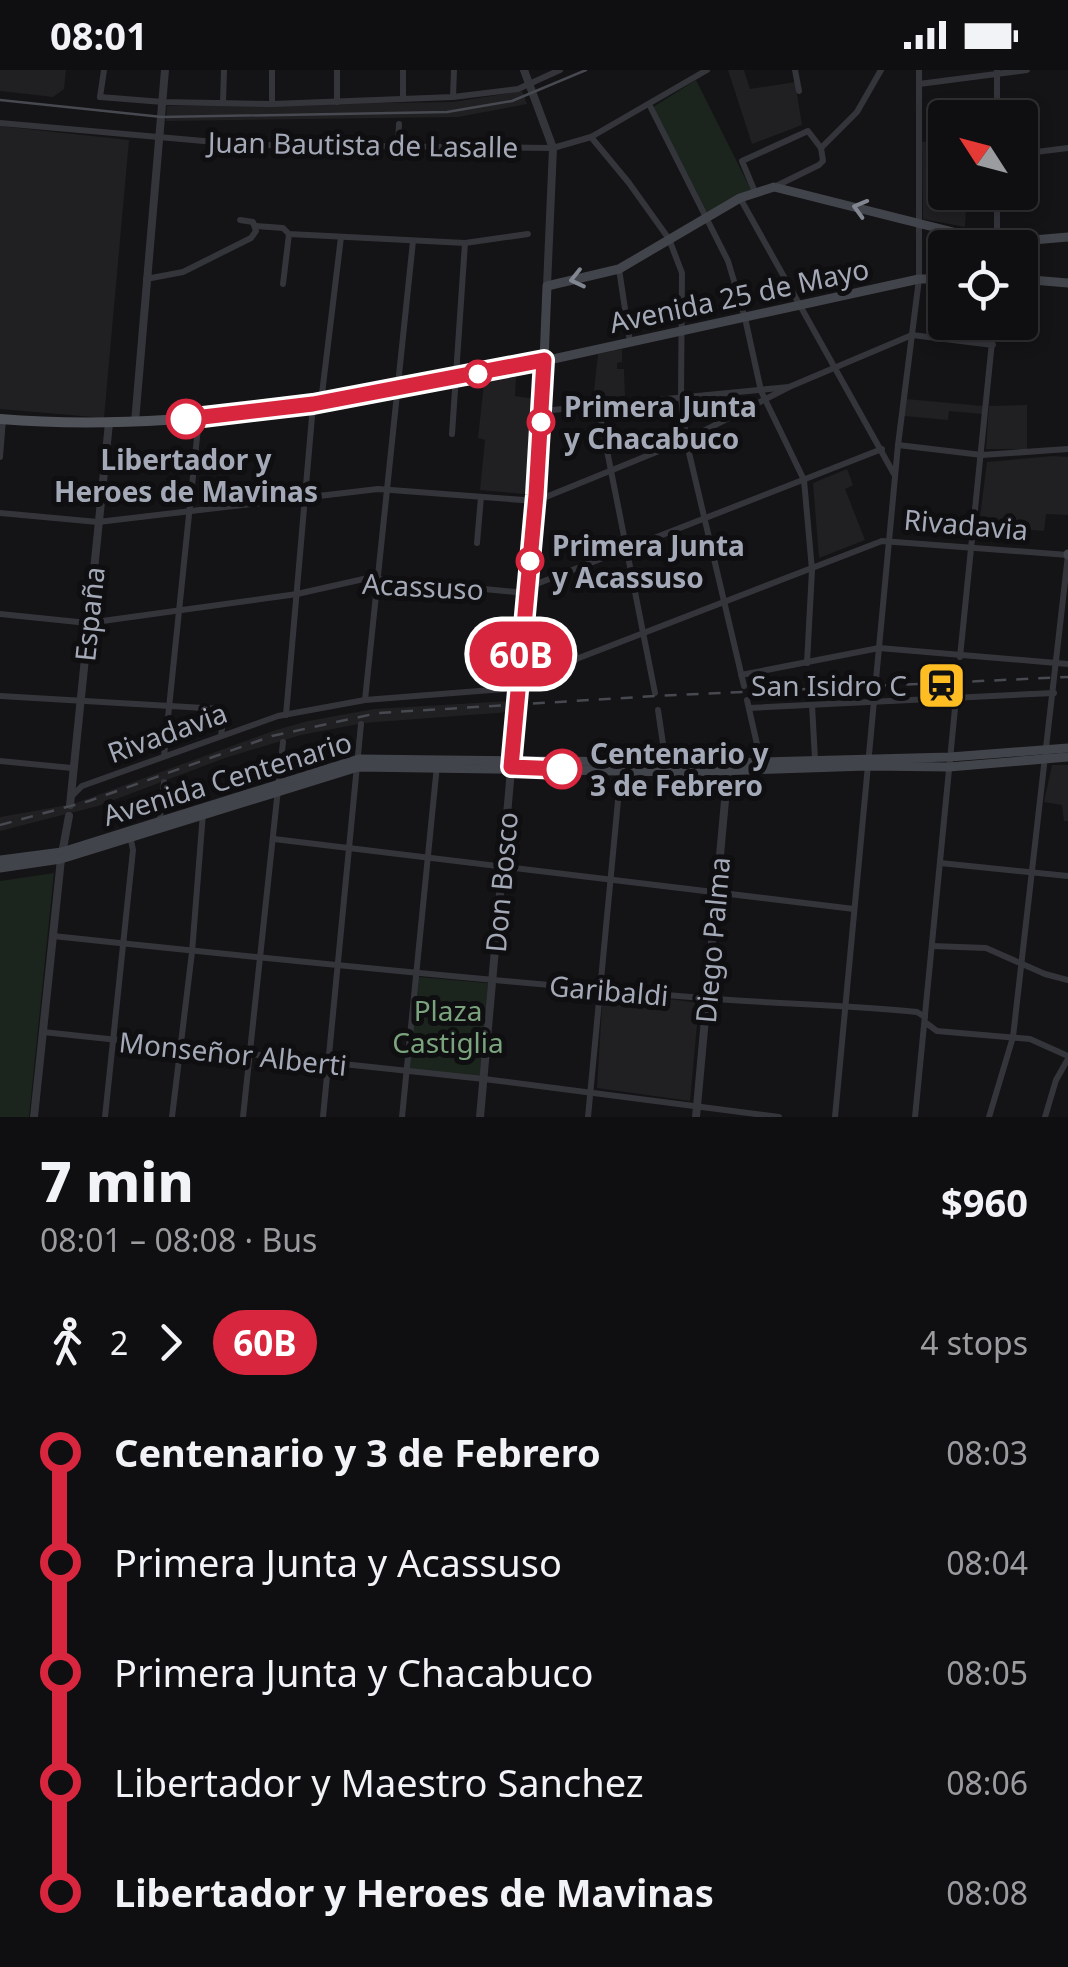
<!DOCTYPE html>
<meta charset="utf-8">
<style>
:root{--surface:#0f0e10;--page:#1d1c1e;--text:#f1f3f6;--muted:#9b9c9f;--line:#2f2e30}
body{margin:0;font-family:"Noto Sans",sans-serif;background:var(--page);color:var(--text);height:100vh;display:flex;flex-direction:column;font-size:38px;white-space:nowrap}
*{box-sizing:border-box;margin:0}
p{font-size:32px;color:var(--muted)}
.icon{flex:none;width:55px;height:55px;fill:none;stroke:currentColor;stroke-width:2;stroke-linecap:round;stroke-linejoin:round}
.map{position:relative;height:1047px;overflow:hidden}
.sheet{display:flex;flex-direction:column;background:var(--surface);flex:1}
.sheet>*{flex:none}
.badge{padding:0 20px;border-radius:32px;font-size:35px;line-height:65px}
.needle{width:65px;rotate:306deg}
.buttons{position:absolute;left:928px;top:30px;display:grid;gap:20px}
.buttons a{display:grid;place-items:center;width:110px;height:110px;border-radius:10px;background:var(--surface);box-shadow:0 5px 15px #0003,0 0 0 2px var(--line);font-size:50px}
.map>.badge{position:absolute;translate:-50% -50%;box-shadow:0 0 0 5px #fff}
.legs{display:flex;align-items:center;gap:15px;height:110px;padding:0 40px;font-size:32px}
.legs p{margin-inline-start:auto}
.head{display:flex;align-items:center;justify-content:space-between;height:170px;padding:0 40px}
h1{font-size:55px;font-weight:800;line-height:75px}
ul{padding:0 40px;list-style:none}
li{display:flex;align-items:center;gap:35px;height:110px;font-size:38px}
li i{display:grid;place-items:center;width:15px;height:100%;margin:0 12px;background:currentColor}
li i::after{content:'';width:25px;height:25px;margin:-12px;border:8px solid;border-radius:50%;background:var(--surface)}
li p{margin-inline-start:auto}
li:first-child i{background:linear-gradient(#0000 50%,currentColor 0)}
li:last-child i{background:linear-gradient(currentColor 50%,#0000 0)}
.status{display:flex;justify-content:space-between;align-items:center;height:70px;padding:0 50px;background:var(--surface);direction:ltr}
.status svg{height:28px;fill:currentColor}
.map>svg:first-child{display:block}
.built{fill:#201f22}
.green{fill:#1b241d}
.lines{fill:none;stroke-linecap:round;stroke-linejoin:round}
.minor{stroke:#34353b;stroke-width:6}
.tertiary{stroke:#34353b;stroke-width:8}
.secondary{stroke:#42444b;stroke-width:9}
.primary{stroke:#50525a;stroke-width:10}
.tram{stroke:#474950;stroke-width:2.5}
.rail{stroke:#474950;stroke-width:2.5;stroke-dasharray:12 10;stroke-linecap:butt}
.oneway{stroke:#828691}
.line-1-casing{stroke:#fff;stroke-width:22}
.line-1{stroke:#d7263d;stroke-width:15}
.stop-1-dot{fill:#fff;stroke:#d7263d;stroke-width:5}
.labels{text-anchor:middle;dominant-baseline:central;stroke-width:10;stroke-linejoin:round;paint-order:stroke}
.street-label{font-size:28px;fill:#a4a9b7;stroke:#0f0e10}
.stop-label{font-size:28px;font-weight:bold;fill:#a4a9b7;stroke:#0f0e10;text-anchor:start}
.poi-label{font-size:28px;fill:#a4a9b7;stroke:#0f0e10;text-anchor:end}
.park-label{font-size:28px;fill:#7aa37e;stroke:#0f0e10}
</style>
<div class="status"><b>08:01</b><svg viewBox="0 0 49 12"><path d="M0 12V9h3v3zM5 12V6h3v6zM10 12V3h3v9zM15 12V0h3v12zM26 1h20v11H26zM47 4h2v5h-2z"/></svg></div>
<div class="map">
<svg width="1068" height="1047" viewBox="0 0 1068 1047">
<rect width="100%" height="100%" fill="#141315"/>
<g class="built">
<polygon points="0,0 66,0 64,19 53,27 0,21"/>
<polygon points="728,0 744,0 750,19 795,12 802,55 752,74"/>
<polygon points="522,21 527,34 458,47 166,51 167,36 453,32"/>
<polygon points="0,56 129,70 104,348 0,339"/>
<polygon points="945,70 945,122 976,123 976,138 966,139 965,157 923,149 922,72"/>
<polygon points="622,279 622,292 617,293 617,299 624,299 625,328 593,330 598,284"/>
<polygon points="516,307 515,326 535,329 527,421 524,424 480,420 485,370 478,368 484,313"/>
<polygon points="906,329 983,336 982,344 949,341 948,350 904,346"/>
<polygon points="1027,335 1027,379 986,379 989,336"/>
<polygon points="1053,386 1068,387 1068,445 1046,444 1044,461 979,455 987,392"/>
<polygon points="847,399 853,415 845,419 865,470 819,488 813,413"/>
<polygon points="509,631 510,642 364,653 301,665 225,688 98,736 0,761 0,747 73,734 276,660 308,651 374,639"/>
<polygon points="1052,695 1068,695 1068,751 1064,751 1062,735 1044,732"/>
<polygon points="603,920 699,933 690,1031 597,1018"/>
</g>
<g class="green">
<polygon points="696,10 751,120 707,143 653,37"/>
<polygon points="54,803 29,1047 0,1047 0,811"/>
<polygon points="418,907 488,913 480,1006 409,999"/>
</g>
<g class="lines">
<g class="minor">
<polyline points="337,0 337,32"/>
<polyline points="795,0 799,21"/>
<polyline points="997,0 997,48"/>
<polyline points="919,14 1027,0"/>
<polyline points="100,27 163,32 272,34 453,27 518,19 560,0"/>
<polyline points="100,27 104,0"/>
<polyline points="453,27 454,0"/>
<polyline points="403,29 403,0"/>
<polyline points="223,33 224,0"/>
<polyline points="272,34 272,0"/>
<polyline points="650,36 728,191 745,248 761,321 804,410 812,500 807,593"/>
<polyline points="0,53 249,75 553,78 591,67 707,0"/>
<polyline points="591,67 629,113 669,169 682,203 681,327 686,370 744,616"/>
<polyline points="398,76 399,54"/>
<polyline points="1020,84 1068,78"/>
<polyline points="774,117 819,95 823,91 821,78 857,42 881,0"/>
<polyline points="755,122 742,91 808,61 821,78"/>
<polyline points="740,128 894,404"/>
<polyline points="256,156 283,158 289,164 465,173 528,164"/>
<polyline points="997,178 997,122"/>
<polyline points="619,199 630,272"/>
<polyline points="146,209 183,202 251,168 256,161 253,152 240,150"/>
<polyline points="283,214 289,164"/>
<polyline points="321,332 341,167"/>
<polyline points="598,335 655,623"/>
<polyline points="542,341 789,317 912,265 993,275"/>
<polyline points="452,364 465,173"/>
<polyline points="898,375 982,385 1068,379"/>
<polyline points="0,387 3,349"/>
<polyline points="0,443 98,452 378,419 536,431 686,370 789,317"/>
<polyline points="477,473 481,427"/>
<polyline points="0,544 88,553 297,524 368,508 516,522 882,379"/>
<polyline points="960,587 994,252"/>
<polyline points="741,605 879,578 1068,594"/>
<polyline points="527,608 882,471 1068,485 1013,967 989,1047"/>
<polyline points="0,626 221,639 224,643 221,666"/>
<polyline points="365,630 413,171"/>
<polyline points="747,630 761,692"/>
<polyline points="812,635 815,689"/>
<polyline points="749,638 1054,623"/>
<polyline points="658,640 666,694"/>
<polyline points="286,645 313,335"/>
<polyline points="164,686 199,348"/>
<polyline points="0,691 72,698"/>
<polyline points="72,726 82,716 278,646 365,630 504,619"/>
<polyline points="160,750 164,712"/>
<polyline points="274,769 854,839"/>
<polyline points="940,793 1068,806"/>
<path d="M53 866C270 889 487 911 704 928 775 934 846 935 917 942L925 947"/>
<polyline points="932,876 986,878 1045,904 1068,910"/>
<polyline points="926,953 937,961 1030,969 1068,986"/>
<polyline points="43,962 484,1009 779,1047"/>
<polyline points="105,1047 133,780 130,765"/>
<polyline points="172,1047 192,882 203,743"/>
<polyline points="243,1047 283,672"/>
<polyline points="323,1047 361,654"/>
<polyline points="402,1047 437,695"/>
<polyline points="588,1047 621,699"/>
<polyline points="835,1047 898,375 919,209 919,0"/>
<polyline points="915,1047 956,628"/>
<polyline points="1045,1047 1056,1010 1068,989"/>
</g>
<g class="tertiary">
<polyline points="524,0 553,78 547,216"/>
<polyline points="135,352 165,0"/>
<polyline points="517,626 536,431 544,291"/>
<polyline points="70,735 109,353"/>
<polyline points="34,1047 61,789 69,746"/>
<polyline points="480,1047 516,644"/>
<polyline points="696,1047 728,698"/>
</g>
<g class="secondary">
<polyline points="945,209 919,209 544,291 547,216 619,199 740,128 774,117 997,173 1068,167"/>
<polyline points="1020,209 1068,213"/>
<polyline points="1068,485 1068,484"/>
<polyline points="0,790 62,782 359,689 728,693 950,687 1068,678"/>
<polyline points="0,798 61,789 358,697 683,702 868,696 949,697 1068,687"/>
</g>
<path class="primary" d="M0 349C183 364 366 328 544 291"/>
<polyline class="tram" points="0,30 162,47 447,42 512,31 586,0"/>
<polyline class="rail" points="0,755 89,731 272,666 378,643 656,626 1068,607"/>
</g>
<defs><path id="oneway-chevron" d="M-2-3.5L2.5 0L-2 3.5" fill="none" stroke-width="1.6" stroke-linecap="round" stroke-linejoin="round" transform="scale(2.5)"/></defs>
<g class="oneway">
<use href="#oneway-chevron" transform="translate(860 138) rotate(-164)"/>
<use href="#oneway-chevron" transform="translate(577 209) rotate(167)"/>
</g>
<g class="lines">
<defs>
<polyline id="line-1" points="186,349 313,334 544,290 536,425 511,697 562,699"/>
</defs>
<use href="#line-1" class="line-1-casing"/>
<use href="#line-1" class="line-1"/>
</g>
<defs>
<symbol id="station-square" viewBox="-11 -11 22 22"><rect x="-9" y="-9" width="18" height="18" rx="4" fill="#febe23" stroke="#0f0e10"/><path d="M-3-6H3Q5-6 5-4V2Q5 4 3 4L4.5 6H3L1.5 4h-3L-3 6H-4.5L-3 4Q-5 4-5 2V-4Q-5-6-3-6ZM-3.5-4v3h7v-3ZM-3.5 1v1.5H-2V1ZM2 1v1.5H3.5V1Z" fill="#111"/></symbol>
</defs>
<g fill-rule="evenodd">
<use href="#station-square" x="914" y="588" width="55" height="55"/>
</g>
<g class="stop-1-dot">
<circle cx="478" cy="304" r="12"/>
<circle cx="186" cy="349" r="18"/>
<circle cx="541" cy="352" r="12"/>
<circle cx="530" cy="491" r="12"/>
<circle cx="562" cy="699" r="18"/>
</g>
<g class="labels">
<g class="street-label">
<text transform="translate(363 74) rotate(1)">Juan Bautista de Lasalle</text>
<text transform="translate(739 225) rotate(-12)">Avenida 25 de Mayo</text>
<text transform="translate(966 454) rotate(5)">Rivadavia</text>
<text transform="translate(423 516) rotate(3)">Acassuso</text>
<text transform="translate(89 544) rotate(-84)">España</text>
<text transform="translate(167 662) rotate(-20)">Rivadavia</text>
<text transform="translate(227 708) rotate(-17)">Avenida Centenario</text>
<text transform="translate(501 812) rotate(-85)">Don Bosco</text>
<text transform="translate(712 870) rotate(-85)">Diego Palma</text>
<text transform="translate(609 920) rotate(5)">Garibaldi</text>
<text transform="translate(233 983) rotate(6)">Monseñor Alberti</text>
</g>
<g class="stop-label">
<text x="564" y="336">Primera Junta<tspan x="564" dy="32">y Chacabuco</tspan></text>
<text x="186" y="389" text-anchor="middle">Libertador y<tspan x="186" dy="32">Heroes de Mavinas</tspan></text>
<text x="552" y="475">Primera Junta<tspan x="552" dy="32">y Acassuso</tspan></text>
<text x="590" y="683">Centenario y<tspan x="590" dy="32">3 de Febrero</tspan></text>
</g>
<g class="poi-label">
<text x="907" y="615">San Isidro C</text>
</g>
<g class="park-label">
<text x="448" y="940">Plaza<tspan x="448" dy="32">Castiglia</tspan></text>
</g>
</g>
</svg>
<div class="buttons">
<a><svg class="needle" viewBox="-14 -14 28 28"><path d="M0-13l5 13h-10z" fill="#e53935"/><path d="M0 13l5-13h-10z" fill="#9b9c9f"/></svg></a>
<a><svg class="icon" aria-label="locate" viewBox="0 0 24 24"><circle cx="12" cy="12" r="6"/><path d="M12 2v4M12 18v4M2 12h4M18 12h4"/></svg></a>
</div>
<b class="badge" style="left:521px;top:584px;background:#d7263d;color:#fff">60B</b>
</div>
<section class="sheet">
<div class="head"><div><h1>7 min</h1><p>08:01 – 08:08 · Bus</p></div><b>$960</b></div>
<div class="legs"><svg class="icon" aria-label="walk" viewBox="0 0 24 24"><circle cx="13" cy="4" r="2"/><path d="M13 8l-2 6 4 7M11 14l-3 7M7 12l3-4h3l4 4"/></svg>2<svg class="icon" aria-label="forward" viewBox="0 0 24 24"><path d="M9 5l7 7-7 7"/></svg><b class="badge" style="background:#d7263d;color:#fff">60B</b><p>4 stops</p></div>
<ul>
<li><i style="color:#d7263d"></i><b>Centenario y 3 de Febrero</b><p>08:03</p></li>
<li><i style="color:#d7263d"></i><span>Primera Junta y Acassuso</span><p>08:04</p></li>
<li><i style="color:#d7263d"></i><span>Primera Junta y Chacabuco</span><p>08:05</p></li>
<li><i style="color:#d7263d"></i><span>Libertador y Maestro Sanchez</span><p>08:06</p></li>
<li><i style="color:#d7263d"></i><b>Libertador y Heroes de Mavinas</b><p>08:08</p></li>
</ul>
</section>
